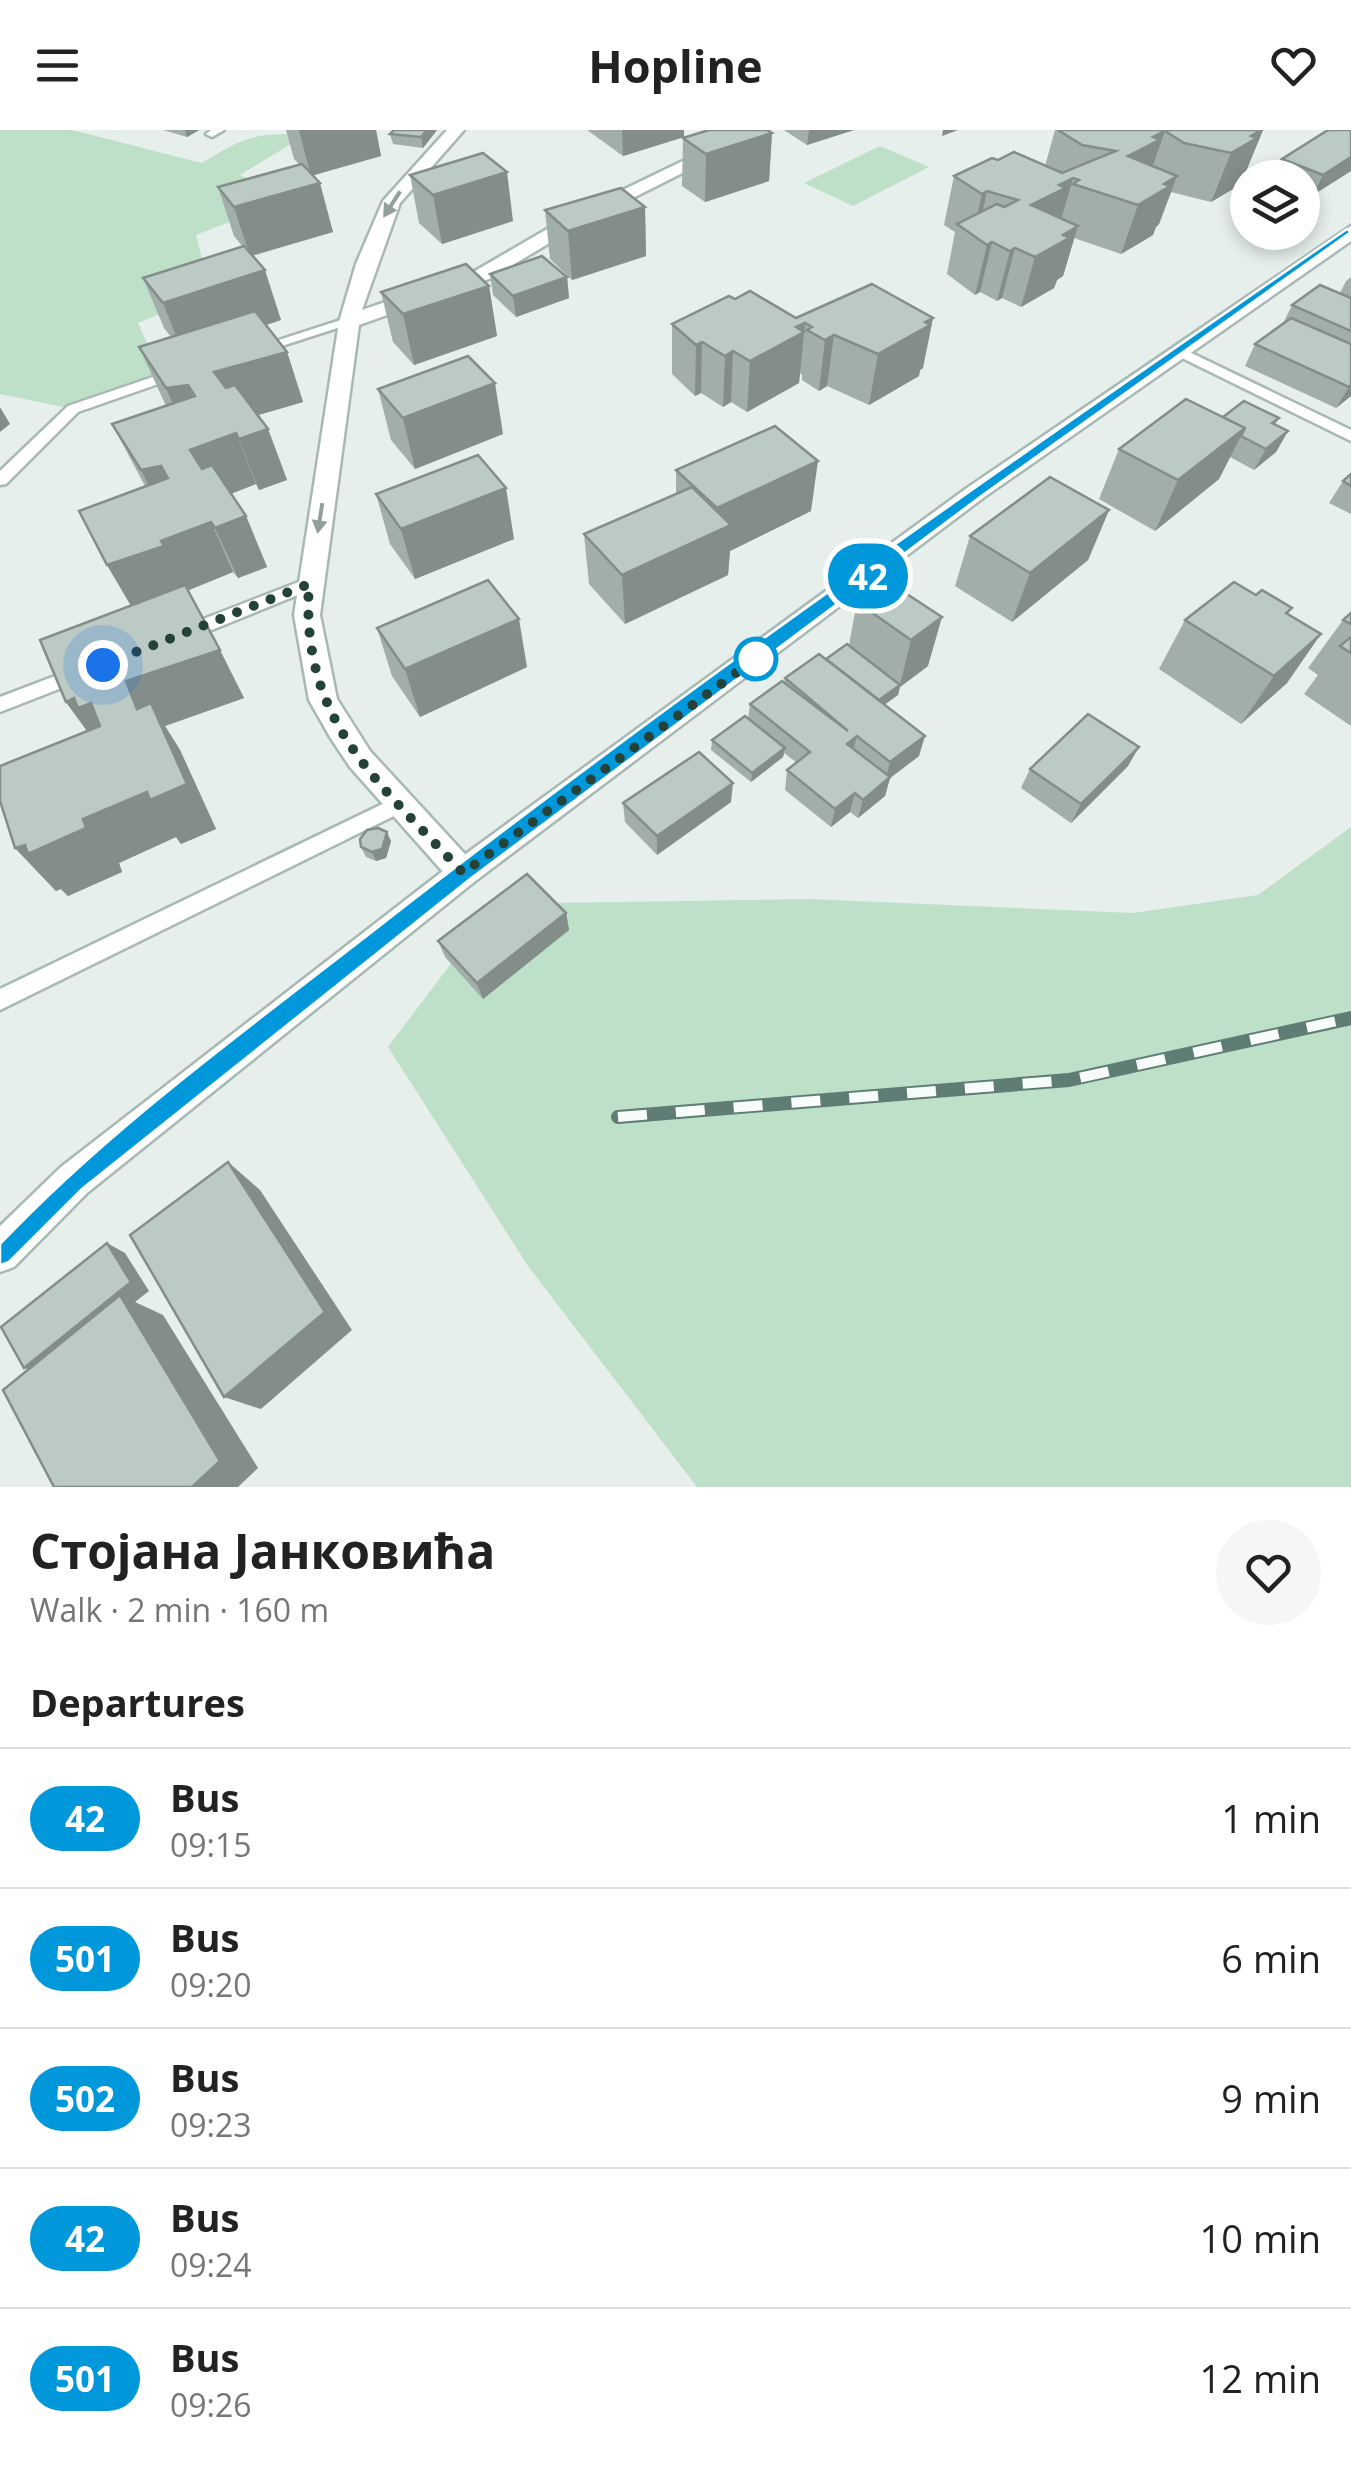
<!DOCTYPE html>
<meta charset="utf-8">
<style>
:root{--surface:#fff;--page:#f6f6f6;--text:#222;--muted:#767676;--line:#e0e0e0}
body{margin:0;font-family:"Open Sans",sans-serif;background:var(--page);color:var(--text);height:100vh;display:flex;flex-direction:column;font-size:38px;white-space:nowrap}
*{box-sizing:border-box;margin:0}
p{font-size:32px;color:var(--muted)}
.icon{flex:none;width:55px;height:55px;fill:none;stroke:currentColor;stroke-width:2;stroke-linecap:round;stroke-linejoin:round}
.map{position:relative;height:1357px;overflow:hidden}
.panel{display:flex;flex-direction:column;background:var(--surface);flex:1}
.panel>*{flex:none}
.badge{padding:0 20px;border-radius:32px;font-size:35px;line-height:65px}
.fabs{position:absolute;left:1230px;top:30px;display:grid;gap:20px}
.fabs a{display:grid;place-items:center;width:90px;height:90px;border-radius:50%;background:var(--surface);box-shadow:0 5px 15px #0003;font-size:50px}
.you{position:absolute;width:50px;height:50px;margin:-25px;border:8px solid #fff;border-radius:50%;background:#1a73e8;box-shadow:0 0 0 15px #1a73e833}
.map>.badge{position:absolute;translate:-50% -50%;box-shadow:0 0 0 5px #fff}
h2{padding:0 30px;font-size:38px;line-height:90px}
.round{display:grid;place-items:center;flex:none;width:105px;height:105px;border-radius:52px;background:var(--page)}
.headline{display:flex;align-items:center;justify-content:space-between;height:170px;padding:0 30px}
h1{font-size:48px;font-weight:700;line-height:75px}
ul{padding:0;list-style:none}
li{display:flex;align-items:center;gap:30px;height:140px;padding:0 30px;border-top:2px solid var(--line)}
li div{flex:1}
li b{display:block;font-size:38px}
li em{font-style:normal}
li .badge{min-width:110px;font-weight:700;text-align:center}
header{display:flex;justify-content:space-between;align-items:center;height:130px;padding:0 30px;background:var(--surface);font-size:45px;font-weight:700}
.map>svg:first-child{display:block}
.green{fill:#bfe0c8}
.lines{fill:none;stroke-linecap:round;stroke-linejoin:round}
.service-casing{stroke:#a8b8b2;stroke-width:5}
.minor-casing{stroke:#a8b8b2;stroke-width:5}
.tertiary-casing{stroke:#a8b8b2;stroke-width:5}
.service{fill:#fff;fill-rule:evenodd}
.minor{fill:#fff;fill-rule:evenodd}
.tertiary{fill:#fff;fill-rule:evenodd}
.rail-casing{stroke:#5f7d75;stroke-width:14}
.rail{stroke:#f7fbf9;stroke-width:10;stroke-dasharray:29;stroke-linecap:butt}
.wall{fill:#a1aea9}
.shaded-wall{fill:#838d89}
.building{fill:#bbcac4;stroke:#838d89;stroke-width:2.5}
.oneway{fill:#92a09c}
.line{fill:#0098da;stroke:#fff;stroke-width:2.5}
.walk{stroke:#24423a;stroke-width:10;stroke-dasharray:0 18}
.stop-dot{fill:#fff;stroke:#0098da;stroke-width:5}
</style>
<header><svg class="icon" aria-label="menu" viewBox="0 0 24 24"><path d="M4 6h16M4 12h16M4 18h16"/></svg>Hopline<svg class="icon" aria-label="heart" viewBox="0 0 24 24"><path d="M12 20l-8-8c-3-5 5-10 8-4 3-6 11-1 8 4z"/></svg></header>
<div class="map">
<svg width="1351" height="1357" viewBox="0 0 1351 1357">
<rect width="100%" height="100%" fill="#e6efeb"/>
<g class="green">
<path d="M0 0H72L202 33C241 9 257 0 304 6L240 45 291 68 196 105 211 164 138 193 162 247 73 279 0 264Z"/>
<polygon points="880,16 929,37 853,76 804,53"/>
<polygon points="1351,697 1351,1357 697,1357 528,1136 388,917 496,774 809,769 1133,783 1258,765"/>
</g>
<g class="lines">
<defs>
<g id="service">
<polygon points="211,0 224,0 212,7 206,4"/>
<polygon points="344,189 356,192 260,223 248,220"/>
<polygon points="1179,217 1351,300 1351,311 1174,224 1172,221"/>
<polygon points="179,238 184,239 184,245 78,282 6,354 0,355 0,341 68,276"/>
<polygon points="309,448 318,454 315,458 187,510 181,511 172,505 175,500"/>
<polygon points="84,535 93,542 90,547 0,582 0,567"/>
<polygon points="399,666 406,668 409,674 406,680 0,880 0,859"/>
</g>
<polygon id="minor" points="447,0 464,0 400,73 362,180 475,141 573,84 747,0 768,0 585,92 489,149 359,195 320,485 337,569 370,621 474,734 479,743 474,752 463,756 452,752 350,637 330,607 309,570 294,485 339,192 356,134 383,71"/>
<polygon id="tertiary" points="1351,96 1351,111 983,368 474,752 87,1063 14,1137 0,1142 0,1096 61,1037 452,734 967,358"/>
</defs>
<use href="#service" class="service-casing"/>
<use href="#minor" class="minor-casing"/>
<use href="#tertiary" class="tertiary-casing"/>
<use href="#service" class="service"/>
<use href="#minor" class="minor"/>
<use href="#tertiary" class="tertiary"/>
<defs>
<polyline id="rail" points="618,987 1069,950 1351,888"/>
</defs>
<use href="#rail" class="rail-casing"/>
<use href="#rail" class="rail"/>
</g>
<g class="wall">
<polygon points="163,0 199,0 187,7"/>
<polygon points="286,0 376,0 381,26 313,45 333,102 252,126 281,190 266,195 287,222 303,272 258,285 268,299 287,350 259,360 256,354 231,364 246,386 267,437 238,448 233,442 188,460 244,568 165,596 180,620 216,699 181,714 176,707 119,733 122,742 68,766 61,759 56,761 15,718 87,601 66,572 131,476 107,435 145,356 112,294 166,276 139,217 171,207 164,198 143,148 243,117 234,106 218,57 300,35 294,29"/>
<polygon points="437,0 423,18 393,14 390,4"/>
<polygon points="587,0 684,0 684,7 623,26"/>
<polygon points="784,0 854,0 807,15"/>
<polygon points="1055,0 1263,0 1244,46 1241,48 1238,56 1211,72 1171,62 1159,94 1156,97 1153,105 1121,124 1074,108 1063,146 1057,150 1054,158 1021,177 1002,168 997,171 980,162 975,165 947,144 955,102 944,95 954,46 998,30 1045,36"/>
<polygon points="1351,0 1351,41 1313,65 1302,61 1302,48 1274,48 1282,29"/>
<polygon points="772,3 769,51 705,72 682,56 683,8"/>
<polygon points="410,45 513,91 442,114 419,93"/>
<polygon points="645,77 646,126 572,150 550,129 545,80"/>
<polygon points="490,144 567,147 569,168 516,187 493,165"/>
<polygon points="1351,147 1351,266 1336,278 1245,236 1255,214 1283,194 1292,175 1340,163 1346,151"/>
<polygon points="489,156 497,206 414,235 393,212 381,162"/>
<polygon points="735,169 796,188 923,238 920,240 919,246 869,275 827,256 819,261 802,250 802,245 800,243 799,253 747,282 731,272 723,277 701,263 695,266 672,244 672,194"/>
<polygon points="378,259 503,304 415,339 391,310"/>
<polygon points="1223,287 1279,288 1275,295 1288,301 1276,322 1254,340 1230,327 1219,349 1155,401 1099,369 1119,319"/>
<polygon points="676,340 811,381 730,421 728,445 625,494 589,454 584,404 676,364"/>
<polygon points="1351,344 1351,384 1329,373 1343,351"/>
<polygon points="376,364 514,409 415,449 390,414"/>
<polygon points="1109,380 1088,430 1012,492 955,456 970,406"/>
<polygon points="887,451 928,536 900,557 898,565 884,575 919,626 890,648 885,666 858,688 850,682 831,697 785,660 787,640 797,633 784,623 783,627 751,652 711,620 712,610 748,589 750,574 784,553 785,548 826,529 849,515 857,472"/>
<polygon points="1256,465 1292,478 1288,484 1287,553 1241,594 1159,539 1185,490"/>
<polygon points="1351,483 1351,596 1304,564 1318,545 1308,538 1343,490"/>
<polygon points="377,498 527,537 420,587 392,546"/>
<polygon points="1128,636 1071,693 1021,658 1030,639"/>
<polygon points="731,672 657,725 625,692 623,673"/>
<polygon points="391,711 386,728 376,731 366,727 361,717"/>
<polygon points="566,783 569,800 483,869 445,827 438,811"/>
</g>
<g class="shaded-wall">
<polygon points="185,0 199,0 187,7"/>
<polygon points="299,0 376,0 381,26 311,46"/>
<polygon points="427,0 437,0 423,18 421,7"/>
<polygon points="622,0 684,0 684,7 623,26"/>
<polygon points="809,0 854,0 807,15"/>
<polygon points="943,0 958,0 942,6"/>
<polygon points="1261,0 1263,0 1244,46 1241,48 1238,56 1211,72 1231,23 1251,6"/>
<polygon points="1165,1 1148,49 1128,26 1153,7"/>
<polygon points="772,3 769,51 705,72 706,24"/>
<polygon points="1351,27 1351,41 1313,65 1323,45"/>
<polygon points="507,42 513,91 442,114 433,65"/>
<polygon points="1177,46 1159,94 1156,97 1153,105 1121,124 1138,75 1164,54"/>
<polygon points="1073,48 1059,97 1031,75 1059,55"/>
<polygon points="320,53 333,102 250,126 234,77"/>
<polygon points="987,61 977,108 973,105 982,64"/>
<polygon points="645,77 646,126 572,150 568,101"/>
<polygon points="1078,96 1063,146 1057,150 1054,158 1021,177 1035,127 1063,105"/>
<polygon points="992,112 980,162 975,165 987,115"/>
<polygon points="1015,118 1002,168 997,171 1010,121"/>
<polygon points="265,140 281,190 183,223 163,173"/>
<polygon points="567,147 569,168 516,187 513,166"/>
<polygon points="489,156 497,206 414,235 403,184"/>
<polygon points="933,188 923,238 920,240 919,246 869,275 878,224"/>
<polygon points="805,193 799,253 747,282 750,231"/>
<polygon points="834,205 827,256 819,261 825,210"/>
<polygon points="702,212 701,263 695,266 696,215"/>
<polygon points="733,221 731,272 723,277 725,226"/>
<polygon points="287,222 303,272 234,292 214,242"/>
<polygon points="495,253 503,304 415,339 403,288"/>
<polygon points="188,255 209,305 188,309 166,258"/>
<polygon points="1351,255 1351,266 1336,278 1349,257"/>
<polygon points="0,277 10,294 0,302"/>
<polygon points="1245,298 1219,349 1155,401 1178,350"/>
<polygon points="268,299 287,350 259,360 239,309"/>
<polygon points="1288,301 1276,322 1254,340 1266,319"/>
<polygon points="236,303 256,354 212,371 190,320"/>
<polygon points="818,331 811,381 730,421 728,445 625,494 622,445 716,402 717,378"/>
<polygon points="161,336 185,386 166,391 141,340"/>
<polygon points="506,358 514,409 415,449 401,399"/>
<polygon points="1109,380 1088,430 1012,492 1030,443"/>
<polygon points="246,386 267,437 238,448 215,398"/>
<polygon points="211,392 233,442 187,461 136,484 107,435 161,411"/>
<polygon points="942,487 928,536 900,557 898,565 868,586 871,576 900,555 911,510"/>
<polygon points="519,489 527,537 420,587 405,539"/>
<polygon points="1321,504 1287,553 1241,594 1274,546"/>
<polygon points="220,520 244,568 165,596 180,620 216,699 181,714 176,707 119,733 122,742 68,766 61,759 56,761 15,718 83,689 137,579 126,551"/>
<polygon points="74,568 91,573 124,620 100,619 66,572"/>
<polygon points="857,606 852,625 847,614"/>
<polygon points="925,606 919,626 890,648 885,666 858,688 863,670 885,652 890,632"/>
<polygon points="1139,617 1128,636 1071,693 1081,674"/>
<polygon points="785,618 783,627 751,652 752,643"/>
<polygon points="733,653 731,672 657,725 657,706"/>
<polygon points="855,663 850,682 831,697 835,679"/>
<polygon points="387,702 391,711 386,728 376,731 372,722"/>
<polygon points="566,783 569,800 483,869 477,853"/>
<polygon points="228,1032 260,1060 352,1200 261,1279 224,1267"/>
<polygon points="107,1113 125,1123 149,1161 135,1172 163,1185 258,1338 238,1357 192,1357 46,1244 24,1238"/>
</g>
<g class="building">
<polygon points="394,0 427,0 421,7 390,4"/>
<polygon points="709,0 767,0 772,3 706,24 683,8"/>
<polygon points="1058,0 1261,0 1251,6 1257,8 1231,23 1184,13 1165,1 1153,7 1159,10 1128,26 1177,46 1164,54 1170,56 1138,75 1073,54 1079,50 1073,48 1059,55 1065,58 1031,75 1078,96 1063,105 1069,108 1035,127 1015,118 1010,121 992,112 987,115 957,94 997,74 1004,77 1018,70 987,61 982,64 954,46 992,28 998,30 1014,22 1062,43 1116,21 1082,15"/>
<polygon points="1328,0 1351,0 1351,27 1323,45 1282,29"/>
<polygon points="483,23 507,42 433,65 410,45"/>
<polygon points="302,34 320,53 234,77 218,57"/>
<polygon points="621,58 645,77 568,101 545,80"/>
<polygon points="244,116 265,140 163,173 143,148"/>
<polygon points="542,126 567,147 513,166 490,144"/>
<polygon points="466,134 489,156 403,184 381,162"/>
<polygon points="872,154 933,188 925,192 930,195 878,224 834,205 825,210 807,200 812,197 805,193 796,197 804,202 750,231 733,221 725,226 702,212 696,215 672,194 729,166 735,169 750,161 796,188"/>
<polygon points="1320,155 1351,168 1351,201 1292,175"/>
<polygon points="255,181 287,222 214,242 226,258 235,255 268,299 239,309 236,303 190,320 202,339 212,335 246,386 215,398 211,392 161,411 164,416 107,435 79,381 168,348 161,336 141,340 112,294 195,266 188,255 166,258 139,217"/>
<polygon points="1291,188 1351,214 1351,255 1349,257 1255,214"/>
<polygon points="468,226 495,253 403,288 378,259"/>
<polygon points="1186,269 1245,298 1178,350 1119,319"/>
<polygon points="1244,271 1279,288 1272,293 1288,301 1266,319 1241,306 1245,298 1223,287"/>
<polygon points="775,296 818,331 717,378 676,340"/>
<polygon points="478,325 506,358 401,399 376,364"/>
<polygon points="1351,344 1351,356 1343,351"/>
<polygon points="1050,347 1109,380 1030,443 970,406"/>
<polygon points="692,357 731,395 622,445 584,404"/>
<polygon points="488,450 519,489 405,539 377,498"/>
<polygon points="887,451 942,487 911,510 857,472"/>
<polygon points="1234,452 1256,465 1262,460 1292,478 1286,483 1321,504 1274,546 1185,490"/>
<polygon points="185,455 220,520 126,551 137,579 151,573 187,654 150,670 147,662 83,689 86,698 28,724 25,715 15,718 0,671 0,636 100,596 91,573 78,578 74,568 66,572 40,510"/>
<polygon points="1351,483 1351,494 1343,490"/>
<polygon points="1351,507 1351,523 1340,516"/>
<polygon points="847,514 900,555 879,570 826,529"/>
<polygon points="819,524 925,606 890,632 857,606 847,614 890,647 863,670 855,663 835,679 787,640 810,622 750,574 782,551 848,601 785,548"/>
<polygon points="1088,584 1139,617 1081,674 1030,639"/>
<polygon points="745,586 785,618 752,643 712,610"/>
<polygon points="699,622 733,653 657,706 623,673"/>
<polygon points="378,698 387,702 382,719 372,722 361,717 360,709 367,700"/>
<polygon points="527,744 566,783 477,853 438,811"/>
<polygon points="228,1032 325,1182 224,1267 130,1105"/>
<polygon points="107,1113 131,1152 24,1238 1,1197"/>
<polygon points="120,1165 220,1331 192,1357 54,1357 3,1260"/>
</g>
<defs><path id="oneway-solid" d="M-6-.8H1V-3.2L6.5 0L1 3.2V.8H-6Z" transform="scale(2.5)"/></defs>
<g class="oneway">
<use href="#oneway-solid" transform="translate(392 74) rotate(123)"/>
<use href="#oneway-solid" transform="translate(320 388) rotate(99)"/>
</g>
<path class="line" d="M1347 99 1351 102 980 367 470 749 82 1059 9 1132 0 1135V1114C109 999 243 902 373 801 688 555 1018 326 1347 99Z"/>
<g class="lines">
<path class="walk" d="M103 535 309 454C300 592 377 650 463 743L766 521 756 529"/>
</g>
<circle class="stop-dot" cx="756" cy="529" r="20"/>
</svg>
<div class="fabs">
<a><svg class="icon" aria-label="layers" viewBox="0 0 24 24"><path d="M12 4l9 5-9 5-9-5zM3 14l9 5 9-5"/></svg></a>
</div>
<div class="you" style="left:103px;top:535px"></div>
<b class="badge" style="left:868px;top:446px;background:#0098da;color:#fff">42</b>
</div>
<section class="panel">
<div class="headline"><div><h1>Стојана Јанковића</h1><p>Walk · 2 min · 160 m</p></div><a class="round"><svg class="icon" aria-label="heart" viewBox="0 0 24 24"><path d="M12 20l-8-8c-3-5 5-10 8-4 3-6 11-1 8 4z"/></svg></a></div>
<h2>Departures</h2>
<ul>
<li><span class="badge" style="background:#0098da;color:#fff">42</span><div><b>Bus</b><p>09:15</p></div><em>1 min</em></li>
<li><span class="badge" style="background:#0098da;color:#fff">501</span><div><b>Bus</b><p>09:20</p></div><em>6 min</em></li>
<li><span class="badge" style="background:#0098da;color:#fff">502</span><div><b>Bus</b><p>09:23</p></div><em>9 min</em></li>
<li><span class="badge" style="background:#0098da;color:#fff">42</span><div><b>Bus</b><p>09:24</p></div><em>10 min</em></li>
<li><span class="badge" style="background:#0098da;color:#fff">501</span><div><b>Bus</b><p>09:26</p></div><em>12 min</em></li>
</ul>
</section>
